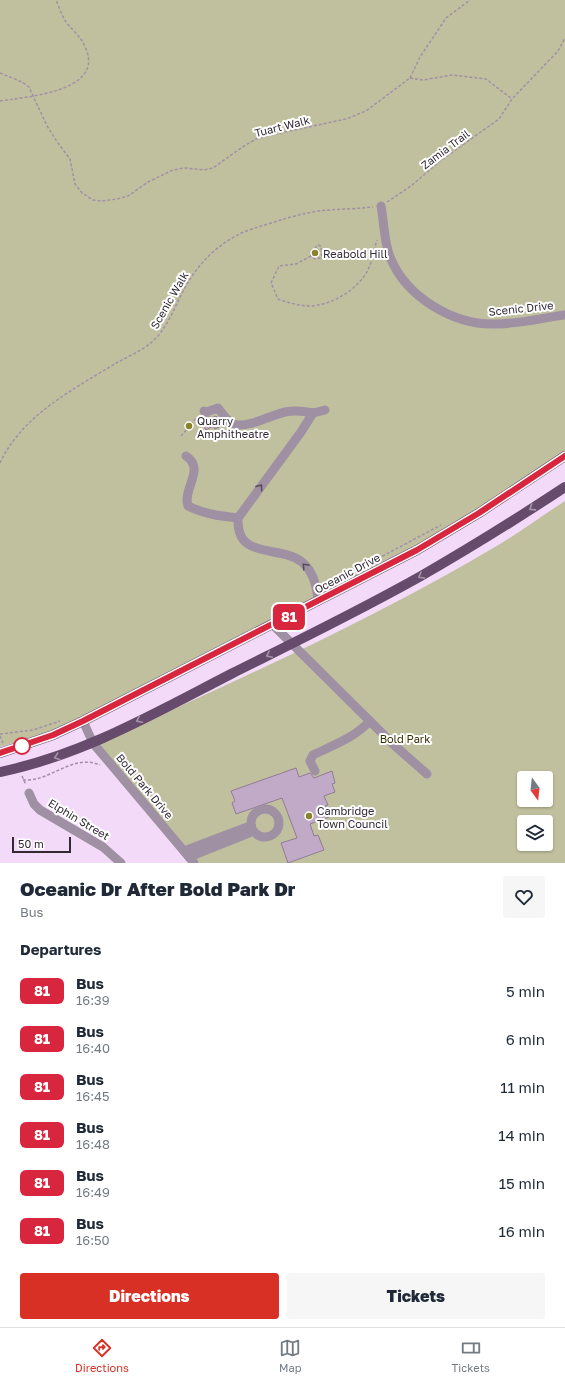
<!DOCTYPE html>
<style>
:root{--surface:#fff;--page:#f6f6f7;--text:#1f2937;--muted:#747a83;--line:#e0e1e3;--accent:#d93025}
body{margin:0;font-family:"Golos Text",sans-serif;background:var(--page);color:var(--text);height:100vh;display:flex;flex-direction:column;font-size:15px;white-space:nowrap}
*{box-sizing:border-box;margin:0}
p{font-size:13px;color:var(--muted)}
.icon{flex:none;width:22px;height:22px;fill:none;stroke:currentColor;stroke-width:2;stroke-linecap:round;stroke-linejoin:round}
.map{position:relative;height:863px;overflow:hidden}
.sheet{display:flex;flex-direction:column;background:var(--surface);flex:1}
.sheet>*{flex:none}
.badge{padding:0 8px;border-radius:6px;font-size:14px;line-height:26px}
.needle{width:26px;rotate:165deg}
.buttons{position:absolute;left:517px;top:771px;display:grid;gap:8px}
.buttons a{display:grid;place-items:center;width:36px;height:36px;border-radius:4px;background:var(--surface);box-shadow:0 1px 3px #0004;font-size:20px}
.scale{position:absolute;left:12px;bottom:10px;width:59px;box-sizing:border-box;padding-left:4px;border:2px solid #322935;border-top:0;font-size:11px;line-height:14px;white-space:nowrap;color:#322935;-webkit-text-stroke:3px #fff;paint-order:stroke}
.map>.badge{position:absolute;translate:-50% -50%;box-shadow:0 0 0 2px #fff}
h2{padding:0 20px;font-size:15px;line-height:36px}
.round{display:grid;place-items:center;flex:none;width:42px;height:42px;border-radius:4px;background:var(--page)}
.head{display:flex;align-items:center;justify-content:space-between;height:68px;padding:0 20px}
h1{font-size:19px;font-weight:800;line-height:30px}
.cta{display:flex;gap:8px;margin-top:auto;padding:8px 20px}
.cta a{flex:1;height:46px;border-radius:4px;background:var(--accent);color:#fff;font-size:16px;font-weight:800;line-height:46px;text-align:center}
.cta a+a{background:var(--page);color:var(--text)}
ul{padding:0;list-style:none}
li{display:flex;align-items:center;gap:12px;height:48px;padding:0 20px}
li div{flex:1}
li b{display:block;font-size:15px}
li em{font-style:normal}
li .badge{min-width:44px;font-weight:700;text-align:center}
.dock{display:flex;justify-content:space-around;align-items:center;height:56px;border-top:1px solid var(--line);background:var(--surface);font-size:11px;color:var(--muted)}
.dock a{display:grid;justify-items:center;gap:2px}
.dock .current{color:var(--accent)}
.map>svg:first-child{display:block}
.green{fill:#c1c09e;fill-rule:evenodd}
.building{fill:#c1aac7;stroke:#927b97}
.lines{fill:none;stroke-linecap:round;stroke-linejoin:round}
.path{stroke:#a18fa6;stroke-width:1.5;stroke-dasharray:3 2;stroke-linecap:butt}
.minor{stroke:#9f90a3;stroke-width:9}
.major{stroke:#664b6c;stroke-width:10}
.oneway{stroke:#584d5c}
.oneway2{stroke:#a393a7}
.line-casing{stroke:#fff;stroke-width:9}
.line{stroke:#d7263d;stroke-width:6}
.poi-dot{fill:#89832b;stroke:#fff;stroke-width:1.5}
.stop-dot{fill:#fff;stroke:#d7263d;stroke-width:2}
.labels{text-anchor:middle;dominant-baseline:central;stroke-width:4;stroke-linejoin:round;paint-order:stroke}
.street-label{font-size:11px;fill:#322935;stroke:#fff}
.poi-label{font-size:11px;fill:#322935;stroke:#fff;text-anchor:start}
.park-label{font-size:11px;fill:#353204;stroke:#fff}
</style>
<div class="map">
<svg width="565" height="863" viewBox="0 0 565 863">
<rect width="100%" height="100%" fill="#f3daf9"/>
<g class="green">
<polygon points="0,0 565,0 565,451 476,510 414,546 81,717 51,731 0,747"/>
<path d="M565 501V863H199L97 744C233 682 371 621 500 544 522 531 543 515 565 501ZM524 778H546V800H524ZM524 822H546V844H524Z"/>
</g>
<g class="building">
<polygon points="216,416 223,425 215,429 213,426 206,430 200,420 203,418 203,417 211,417 211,418"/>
<polygon points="296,768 299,777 310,773 314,778 332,771 335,783 332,784 335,792 324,796 328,805 325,806 329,817 310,824 314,836 318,835 324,850 288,863 281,843 297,838 282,798 236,814 232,803 235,801 231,791"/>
</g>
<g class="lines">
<g class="path">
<polyline points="0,73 22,82 29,87 47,126 58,143 70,159 75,184 82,193 93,200 102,201 117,199 128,196 148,182 173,170 184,168 204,170 213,168 241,148 256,139 271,135 346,119 366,111 410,78"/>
<polyline points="410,78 423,80 452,75 486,79 512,99"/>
<polyline points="410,78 420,57 446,18 470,0"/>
<path d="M0 101C25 97 104 92 86 49 81 36 74 32 66 22 62 16 59 7 56 0"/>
<polyline points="387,202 411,186 440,161 499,119 512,99 558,51 565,38"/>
<polygon points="318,245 321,246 322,254 320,258 315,259 311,256 311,252"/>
<path d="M311 256 296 264 279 266 271 283 278 299C289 303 300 306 312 306 334 304 358 289 368 270 370 265 372 260 374 255 375 250 375 245 377 240"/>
<polyline points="181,436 198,416"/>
<path d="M0 463C22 415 74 389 118 362 131 355 146 349 156 338 170 323 176 303 186 286 197 266 214 248 234 237 244 231 255 228 265 225 283 219 300 214 318 211 336 209 355 209 373 207"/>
<polyline points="347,575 441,525"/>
<polyline points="0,734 33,730 60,721"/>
<polyline points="0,736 3,743"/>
<polyline points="22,776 26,785"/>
<path d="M23 780C27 780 32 780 36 779 57 774 77 755 100 765"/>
</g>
<g class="minor">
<path d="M381 206C384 222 384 242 390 257 406 297 453 325 495 324 518 324 542 318 565 315"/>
<path d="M204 411 206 412 218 408C222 413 227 421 233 424 247 429 271 415 285 412 294 410 304 411 313 413"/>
<path d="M186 456C206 469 182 489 188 506 204 514 220 516 238 518"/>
<path d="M318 601C317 587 314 572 302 562 279 544 236 561 238 518L301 432 313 413 325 410"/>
<polyline points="273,625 395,746 427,774"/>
<polyline points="83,721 93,743 98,749 194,863"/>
<path d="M315 771 310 761 313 755C333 745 354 738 370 721"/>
<polyline points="29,793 34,804 40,810 103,847 121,863"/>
<circle cx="265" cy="823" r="14"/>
<polyline points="184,851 250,826"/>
<polyline points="189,857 249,833"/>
</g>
<g class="major">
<polyline points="0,753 53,735 83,721 417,550 479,513 565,456"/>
<path d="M0 772C83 755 157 712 231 674 295 642 359 611 421 576 470 548 518 518 565 487"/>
</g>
</g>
<defs><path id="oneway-chevron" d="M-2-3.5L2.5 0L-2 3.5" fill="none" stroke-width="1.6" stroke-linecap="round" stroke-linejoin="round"/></defs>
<g class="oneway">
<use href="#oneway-chevron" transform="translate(260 487) rotate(-54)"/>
<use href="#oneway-chevron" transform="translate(305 566) rotate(-133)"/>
</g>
<g class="oneway2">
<use href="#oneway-chevron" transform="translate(532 508) rotate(147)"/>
<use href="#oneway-chevron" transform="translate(421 576) rotate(151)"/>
<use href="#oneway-chevron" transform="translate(269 655) rotate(153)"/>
<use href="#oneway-chevron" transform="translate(139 720) rotate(154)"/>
<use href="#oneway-chevron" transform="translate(57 757) rotate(162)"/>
</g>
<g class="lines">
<defs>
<polyline id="line" points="0,753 53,735 83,721 417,550 479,513 565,456"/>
</defs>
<use href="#line" class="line-casing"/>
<use href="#line" class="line"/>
</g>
<g class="poi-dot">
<circle cx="315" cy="253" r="4"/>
<circle cx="189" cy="426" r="4"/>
<circle cx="309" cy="816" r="4"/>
</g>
<circle class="stop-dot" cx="22" cy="746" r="8"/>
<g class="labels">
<g class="street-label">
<text transform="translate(282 126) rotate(-14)">Tuart Walk</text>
<text transform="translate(445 149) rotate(-37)">Zamia Trail</text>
<text transform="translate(169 300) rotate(-60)">Scenic Walk</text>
<text transform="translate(521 308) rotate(-6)">Scenic Drive</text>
<text transform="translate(347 573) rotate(-28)">Oceanic Drive</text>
<text transform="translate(145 786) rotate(50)">Bold Park Drive</text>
<text transform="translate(79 819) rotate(31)">Elphin Street</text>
</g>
<g class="poi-label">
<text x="323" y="253">Reabold Hill</text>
<text x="197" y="420">Quarry<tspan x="197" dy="13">Amphitheatre</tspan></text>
<text x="317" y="810">Cambridge<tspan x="317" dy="13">Town Council</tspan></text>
</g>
<g class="park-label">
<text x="405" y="738">Bold Park</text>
</g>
</g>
</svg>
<div class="buttons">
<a><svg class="needle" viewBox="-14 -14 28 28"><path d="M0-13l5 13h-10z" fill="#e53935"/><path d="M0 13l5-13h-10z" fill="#747a83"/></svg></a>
<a><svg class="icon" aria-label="layers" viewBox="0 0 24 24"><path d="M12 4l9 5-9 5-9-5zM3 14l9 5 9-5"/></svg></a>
</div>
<div class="scale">50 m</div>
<b class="badge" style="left:289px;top:617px;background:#d7263d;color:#fff">81</b>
</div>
<section class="sheet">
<div class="head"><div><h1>Oceanic Dr After Bold Park Dr</h1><p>Bus</p></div><a class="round"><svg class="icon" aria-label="heart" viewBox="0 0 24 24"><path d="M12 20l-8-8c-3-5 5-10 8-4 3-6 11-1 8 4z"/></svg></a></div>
<h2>Departures</h2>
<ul>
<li><span class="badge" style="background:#d7263d;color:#fff">81</span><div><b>Bus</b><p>16:39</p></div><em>5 min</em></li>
<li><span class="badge" style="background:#d7263d;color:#fff">81</span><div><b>Bus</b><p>16:40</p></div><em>6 min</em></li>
<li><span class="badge" style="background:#d7263d;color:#fff">81</span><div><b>Bus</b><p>16:45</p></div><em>11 min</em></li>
<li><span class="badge" style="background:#d7263d;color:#fff">81</span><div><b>Bus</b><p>16:48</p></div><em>14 min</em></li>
<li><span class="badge" style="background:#d7263d;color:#fff">81</span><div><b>Bus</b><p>16:49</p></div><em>15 min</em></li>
<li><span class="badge" style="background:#d7263d;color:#fff">81</span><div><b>Bus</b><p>16:50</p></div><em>16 min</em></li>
</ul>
<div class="cta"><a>Directions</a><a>Tickets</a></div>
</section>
<nav class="dock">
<a class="current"><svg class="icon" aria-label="directions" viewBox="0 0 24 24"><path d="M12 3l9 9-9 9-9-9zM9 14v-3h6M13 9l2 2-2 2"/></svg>Directions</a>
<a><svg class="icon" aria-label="map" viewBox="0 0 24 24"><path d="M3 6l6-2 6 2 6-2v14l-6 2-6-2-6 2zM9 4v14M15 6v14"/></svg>Map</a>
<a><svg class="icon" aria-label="tickets" viewBox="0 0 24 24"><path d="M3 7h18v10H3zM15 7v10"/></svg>Tickets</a>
</nav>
